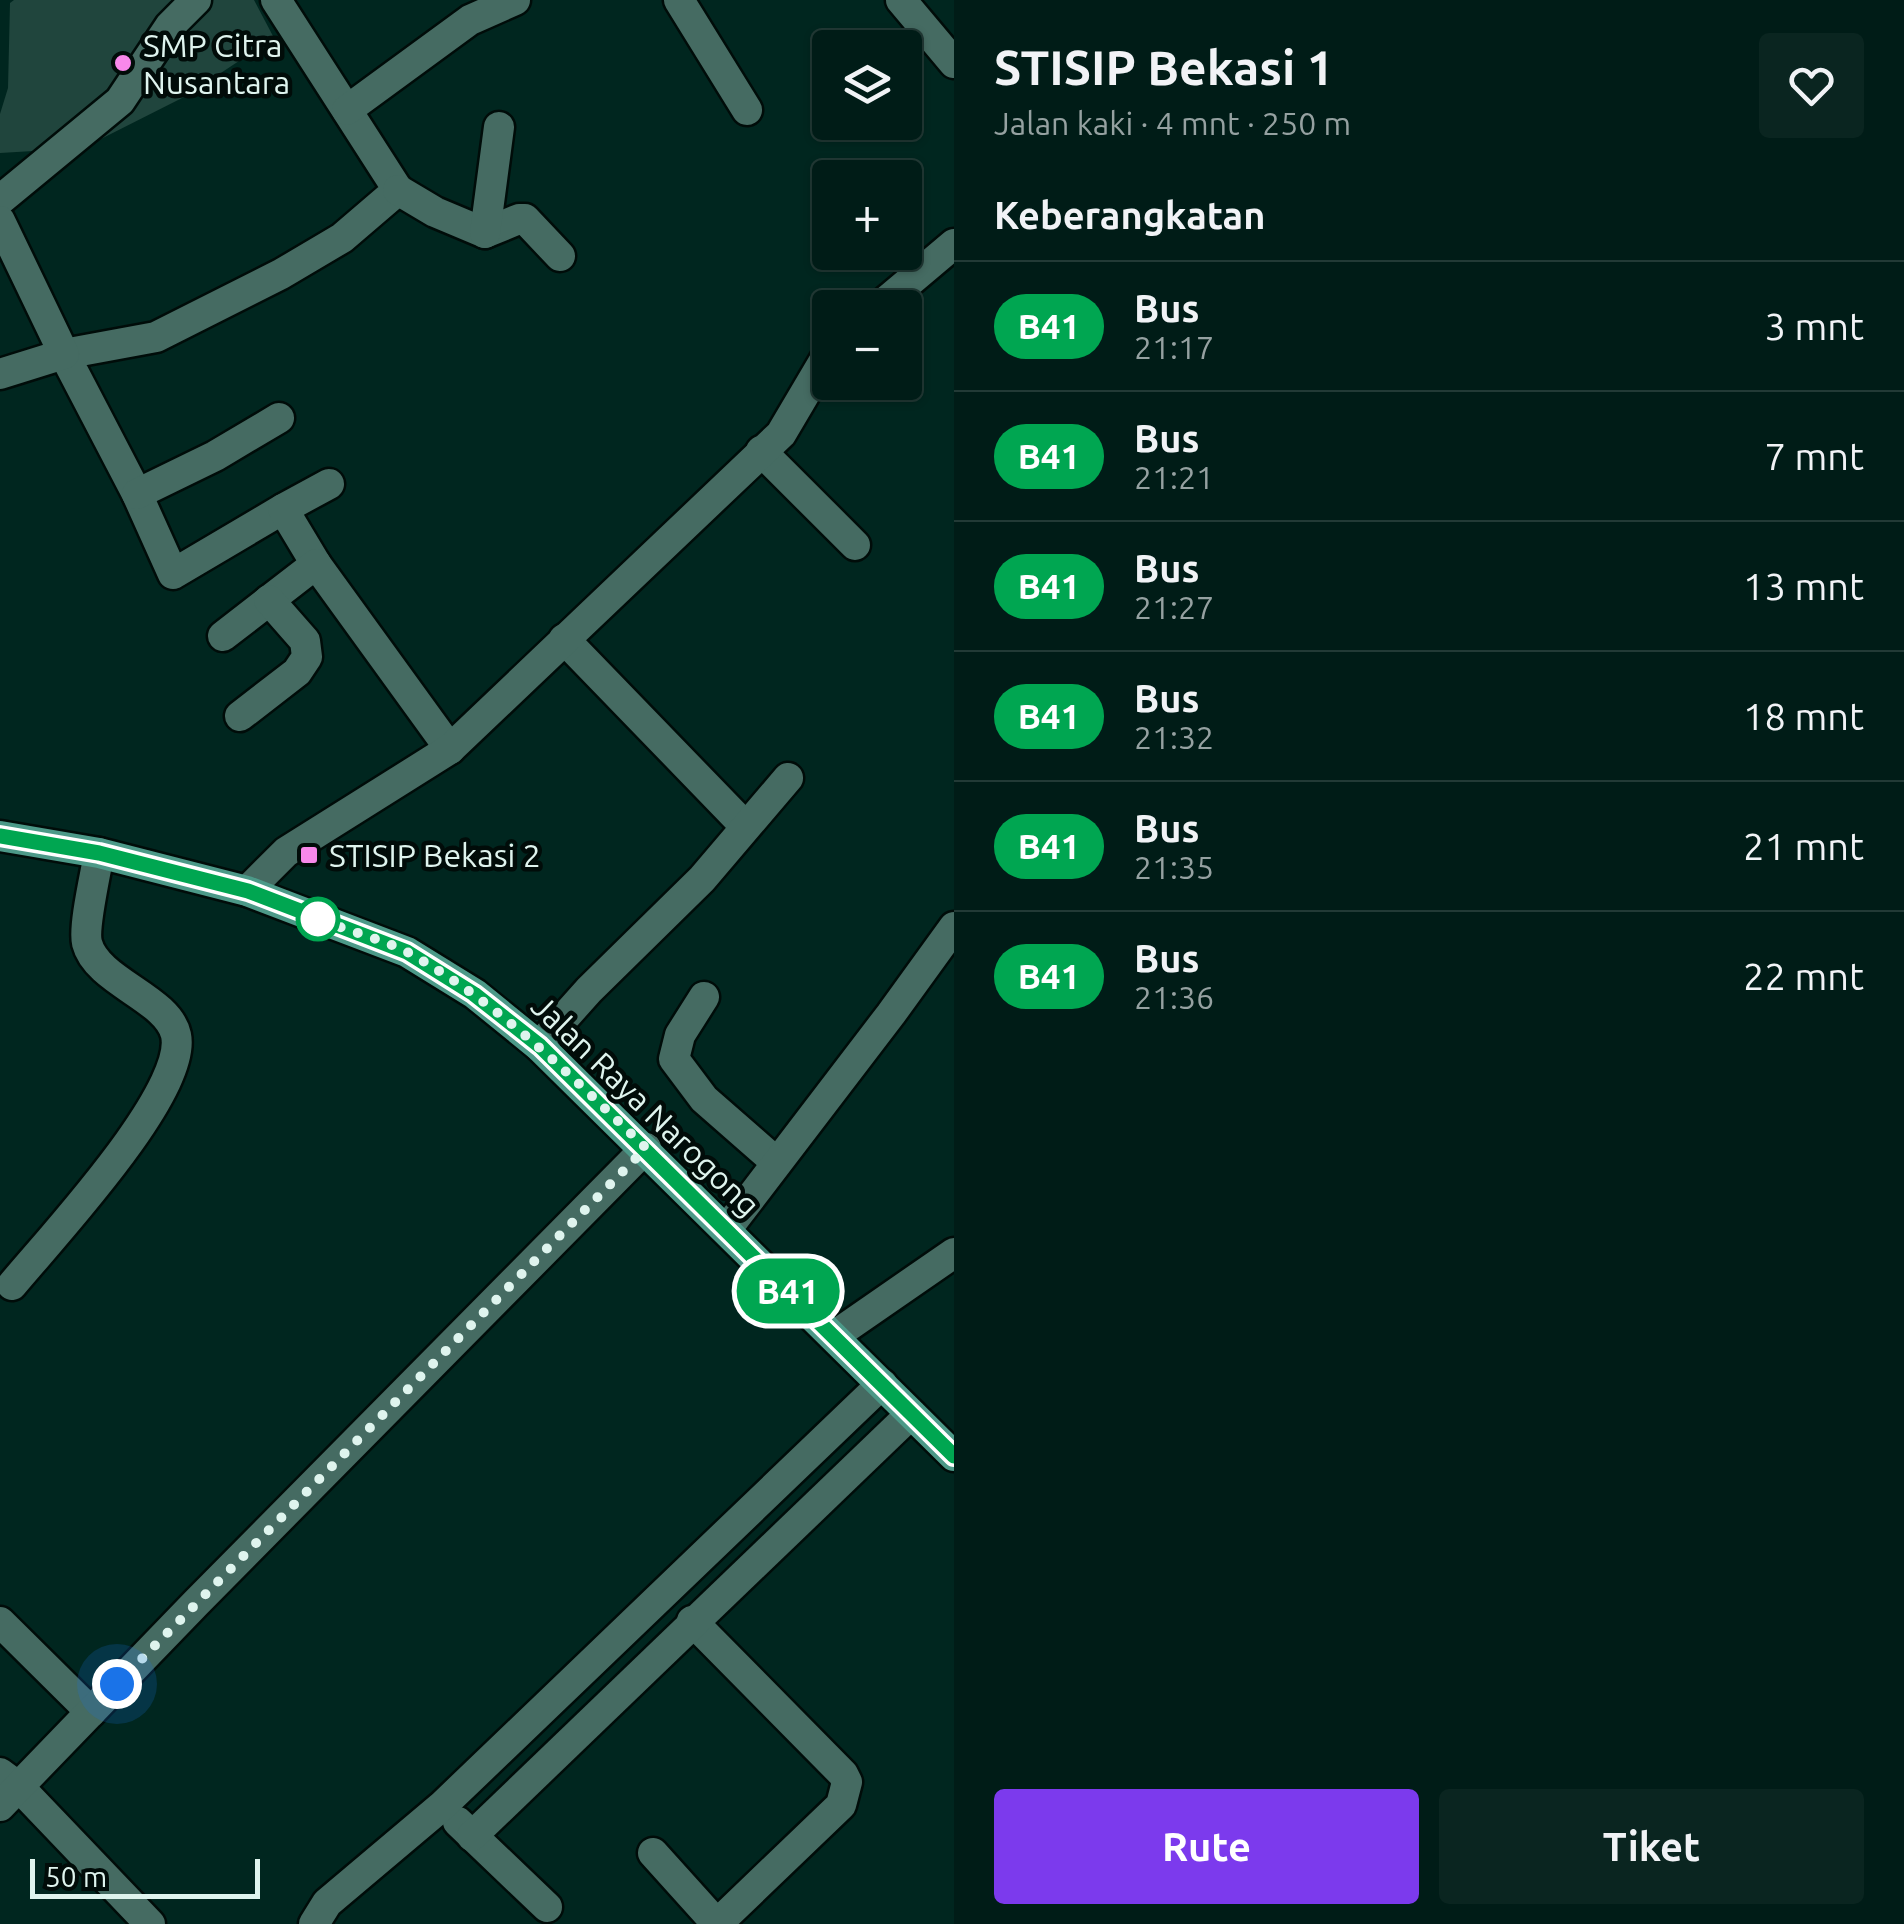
<!DOCTYPE html>
<html lang="id">
<meta charset="utf-8">
<style>
:root{--surface:#001c17;--page:#0a2520;--text:#f1f3f6;--muted:#95a1a1;--line:#223a36;--accent:#7c3aed}
body{margin:0;font-family:Ubuntu,sans-serif;background:var(--page);color:var(--text);height:100vh;display:flex;flex-direction:column;font-size:38px;white-space:nowrap}
*{box-sizing:border-box;margin:0}
p{font-size:32px;color:var(--muted)}
.icon{flex:none;width:55px;height:55px;fill:none;stroke:currentColor;stroke-width:2;stroke-linecap:round;stroke-linejoin:round}
.map{position:relative;flex:1;overflow:hidden}
.drawer{display:flex;flex-direction:column;background:var(--surface);width:950px}
.drawer>*{flex:none}
.badge{padding:0 20px;border-radius:32px;font-size:35px;line-height:65px}
.fabs{position:absolute;left:812px;top:30px;display:grid;gap:20px}
.fabs a{display:grid;place-items:center;width:110px;height:110px;border-radius:10px;background:var(--surface);box-shadow:0 2px 8px #0004,0 0 0 2px var(--line);font-size:50px}
.scale{position:absolute;left:30px;bottom:25px;width:230px;box-sizing:border-box;padding-left:10px;border:5px solid #dff4ee;border-top:0;font-size:28px;line-height:35px;white-space:nowrap;color:#dff4ee;-webkit-text-stroke:8px #010c09;paint-order:stroke}
.you{position:absolute;width:50px;height:50px;margin:-25px;border:8px solid #fff;border-radius:50%;background:#1a73e8;box-shadow:0 0 0 15px #1a73e833}
.map>.badge{position:absolute;translate:-50% -50%;box-shadow:0 0 0 5px #fff}
h2{padding:0 40px;font-size:38px;line-height:90px}
.round{display:grid;place-items:center;flex:none;width:105px;height:105px;border-radius:10px;background:var(--page)}
.overview{display:flex;align-items:center;justify-content:space-between;height:170px;padding:0 40px}
h1{font-size:48px;font-weight:700;line-height:75px}
.button{display:flex;gap:20px;margin-top:auto;padding:20px 40px}
.button a{flex:1;height:115px;border-radius:10px;background:var(--accent);color:#fff;font-size:40px;font-weight:700;line-height:115px;text-align:center}
.button a+a{background:var(--page);color:var(--text)}
ul{padding:0;list-style:none}
li{display:flex;align-items:center;gap:30px;height:130px;padding:0 40px;border-top:2px solid var(--line)}
li div{flex:1}
li b{display:block;font-size:38px}
li em{font-style:normal}
li .badge{min-width:110px;font-weight:700;text-align:center}
main{display:flex;flex:1;min-height:0}
.map>svg:first-child{display:block}
.building{fill:#20453d}
.lines{fill:none;stroke-linecap:round;stroke-linejoin:round}
.minor-casing{stroke:#000c09;stroke-width:35}
.major-casing{stroke:#000c09;stroke-width:35}
.minor{stroke:#456b62;stroke-width:30}
.major{stroke:#4c9988;stroke-width:30}
.line-casing{stroke:#fff;stroke-width:22}
.line{stroke:#00a651;stroke-width:15}
.walk{stroke:#dff4ee;stroke-width:10;stroke-dasharray:0 18}
.poi-dot{fill:#f888ea;stroke:#010c09;stroke-width:4}
.stop-dot{fill:#fff;stroke:#00a651;stroke-width:5}
.labels{text-anchor:middle;dominant-baseline:central;stroke-width:9;stroke-linejoin:round;paint-order:stroke}
.poi-label{font-size:32px;fill:#dff4ee;stroke:#010c09;text-anchor:start}
.street-label{font-size:32px;fill:#dff4ee;stroke:#010c09}
</style>
<main>
<div class="map">
<svg width="954" height="1924" viewBox="0 0 954 1924">
<rect width="100%" height="100%" fill="#00261f"/>
<polygon class="building" points="14,0 254,0 274,38 186,96 83,148 0,153 0,114 8,88 10,3"/>
<g class="lines">
<defs>
<g id="minor">
<polyline points="276,0 398,190 342,238 281,274 156,337 64,354 137,494 173,574 283,509"/>
<polyline points="679,0 747,110"/>
<polyline points="901,0 954,63"/>
<polyline points="347,110 470,20 515,0"/>
<polyline points="398,190 435,212 485,233 519,219 525,219 560,256"/>
<polyline points="0,200 120,101 170,26 196,0"/>
<polyline points="0,221 64,354 0,374"/>
<polyline points="485,233 499,127"/>
<polyline points="878,308 954,244"/>
<polyline points="761,451 855,545"/>
<polyline points="137,494 215,456 279,418"/>
<polyline points="316,564 283,509 329,484"/>
<polyline points="223,636 316,564 450,749"/>
<polyline points="564,639 745,826"/>
<polyline points="240,716 297,672 307,657 305,641 269,600"/>
<polyline points="247,891 286,852 450,749 781,434 830,351"/>
<polyline points="704,997 680,1035 674,1059 704,1099 776,1162"/>
<polyline points="539,1046 589,990 702,879 788,778"/>
<polyline points="726,1230 891,1014 954,927"/>
<path d="M12 1285C50 1239 188 1092 176 1035 168 998 97 982 87 943 83 927 96 872 99 853"/>
<polyline points="834,1336 954,1253"/>
<polyline points="692,1621 843,1774 847,1782 841,1805 717,1924"/>
<polyline points="0,1622 91,1712"/>
<polyline points="0,1773 19,1787 150,1924"/>
<polyline points="0,1806 196,1603 646,1148"/>
<polyline points="458,1822 547,1907"/>
<polyline points="472,1836 911,1414"/>
<polyline points="653,1853 717,1924"/>
<polyline points="314,1924 327,1903 442,1806 882,1384"/>
</g>
<polyline id="major" points="0,836 99,853 247,891 407,952 475,994 539,1046 954,1456"/>
</defs>
<use href="#minor" class="minor-casing"/>
<use href="#major" class="major-casing"/>
<use href="#minor" class="minor"/>
<use href="#major" class="major"/>
</g>
<g class="lines">
<defs>
<polyline id="line" points="0,836 99,853 248,891 407,952 474,994 540,1046 954,1456"/>
</defs>
<use href="#line" class="line-casing"/>
<use href="#line" class="line"/>
<path class="walk" d="M117 1684 646 1148C572 1077 501 1005 411 954 383 939 348 931 318 919"/>
</g>
<g class="poi-dot">
<circle cx="123" cy="63" r="10"/>
<rect x="299" y="845" width="20" height="20" rx="5"/>
</g>
<circle class="stop-dot" cx="318" cy="919" r="20"/>
<g class="labels">
<g class="poi-label">
<text x="143" y="45">SMP Citra<tspan x="143" dy="37">Nusantara</tspan></text>
<text x="329" y="855">STISIP Bekasi 2</text>
</g>
<g class="street-label">
<text transform="translate(646 1105) rotate(44)">Jalan Raya Narogong</text>
</g>
</g>
</svg>
<div class="fabs">
<a><svg class="icon" aria-label="layers" viewBox="0 0 24 24"><path d="M12 4l9 5-9 5-9-5zM3 14l9 5 9-5"/></svg></a>
<a>+</a>
<a>−</a>
</div>
<div class="scale">50 m</div>
<div class="you" style="left:117px;top:1684px"></div>
<b class="badge" style="left:788px;top:1291px;background:#00a651;color:#fff">B41</b>
</div>
<section class="drawer">
<div class="overview"><div><h1>STISIP Bekasi 1</h1><p>Jalan kaki · 4 mnt · 250 m</p></div><a class="round"><svg class="icon" aria-label="heart" viewBox="0 0 24 24"><path d="M12 20l-8-8c-3-5 5-10 8-4 3-6 11-1 8 4z"/></svg></a></div>
<h2>Keberangkatan</h2>
<ul>
<li><span class="badge" style="background:#00a651;color:#fff">B41</span><div><b>Bus</b><p>21:17</p></div><em>3 mnt</em></li>
<li><span class="badge" style="background:#00a651;color:#fff">B41</span><div><b>Bus</b><p>21:21</p></div><em>7 mnt</em></li>
<li><span class="badge" style="background:#00a651;color:#fff">B41</span><div><b>Bus</b><p>21:27</p></div><em>13 mnt</em></li>
<li><span class="badge" style="background:#00a651;color:#fff">B41</span><div><b>Bus</b><p>21:32</p></div><em>18 mnt</em></li>
<li><span class="badge" style="background:#00a651;color:#fff">B41</span><div><b>Bus</b><p>21:35</p></div><em>21 mnt</em></li>
<li><span class="badge" style="background:#00a651;color:#fff">B41</span><div><b>Bus</b><p>21:36</p></div><em>22 mnt</em></li>
</ul>
<div class="button"><a>Rute</a><a>Tiket</a></div>
</section>
</main>
